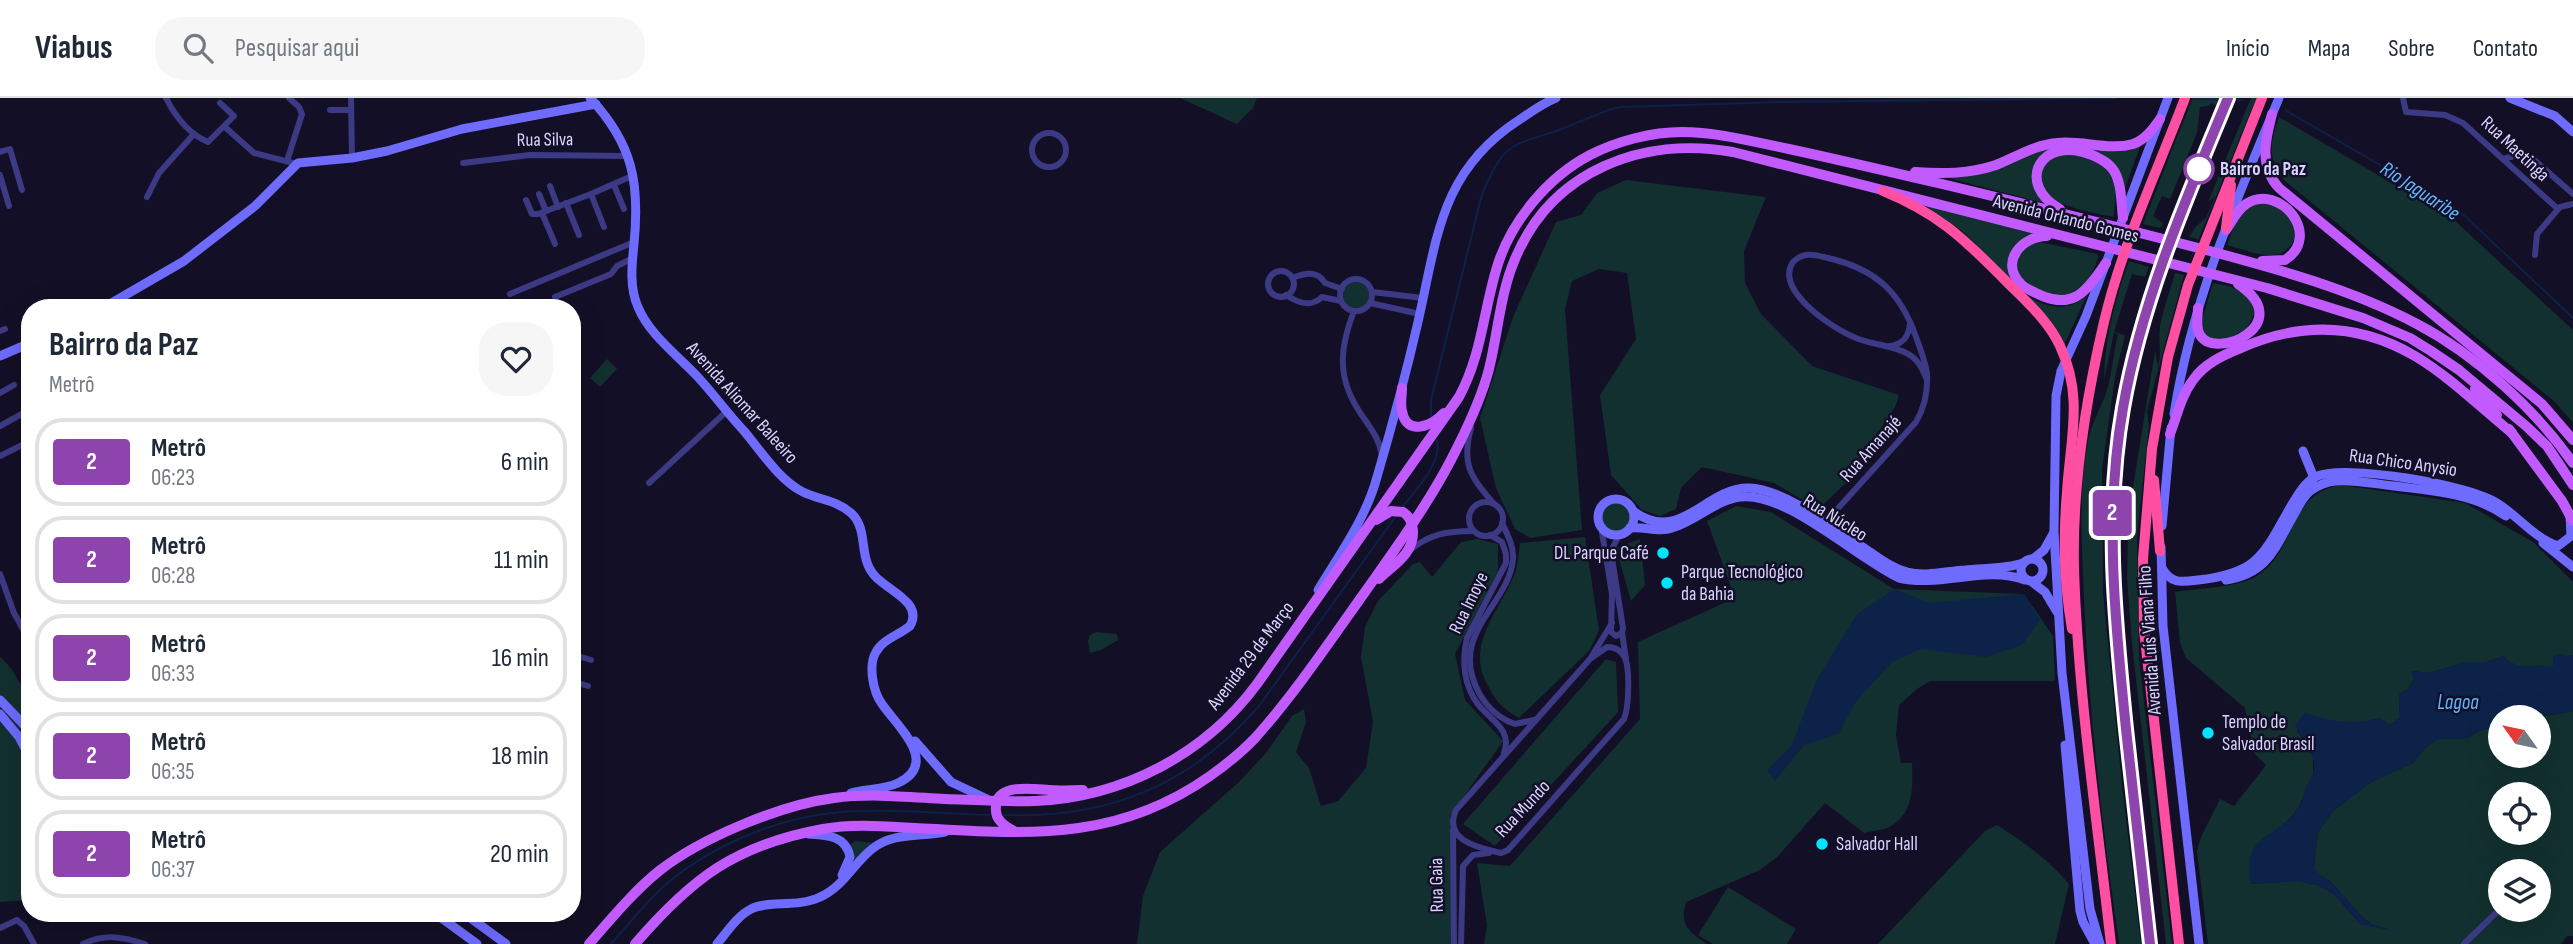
<!DOCTYPE html>
<html lang="pt">
<meta charset="utf-8">
<style>
:root{--surface:#fff;--page:#f6f6f7;--text:#1f2937;--muted:#747a83;--line:#e0e1e3}
body{margin:0;font-family:"Sofia Sans Condensed",sans-serif;background:var(--page);color:var(--text);height:100vh;display:flex;flex-direction:column;font-size:26px;white-space:nowrap}
*{box-sizing:border-box;margin:0}
p{font-size:23px;color:var(--muted)}
.icon{flex:none;width:38px;height:38px;fill:none;stroke:currentColor;stroke-width:2;stroke-linecap:round;stroke-linejoin:round}
.map{position:relative;flex:1;overflow:hidden}
.side{position:absolute;left:21px;top:201px;width:560px;height:623px;display:flex;flex-direction:column;background:var(--surface);border-radius:28px;box-shadow:0 7px 28px #0002}
.side>*{flex:none}
.badge{padding:0 14px;border-radius:5px;font-size:24px;line-height:46px}
.needle{width:46px;rotate:303deg}
.tools{position:absolute;left:2488px;top:607px;display:grid;gap:14px}
.tools a{display:grid;place-items:center;width:63px;height:63px;border-radius:50%;background:var(--surface);box-shadow:0 7px 28px #0002;font-size:35px}
.map>.badge{position:absolute;translate:-50% -50%;box-shadow:0 0 0 4px #fff}
.round{display:grid;place-items:center;flex:none;width:74px;height:74px;border-radius:28px;background:var(--page)}
.overview{display:flex;align-items:center;justify-content:space-between;height:119px;padding:0 28px}
h1{font-size:33px;font-weight:700;line-height:52px}
ul{padding:0;list-style:none}
li{display:flex;align-items:center;gap:21px;height:88px;margin:0 14px 10px;padding:0 14px;border:4px solid var(--line);border-radius:28px}
li div{flex:1}
li b{display:block;font-size:26px}
li em{font-style:normal}
li .badge{min-width:77px;font-weight:700;text-align:center}
header{display:flex;align-items:center;gap:42px;box-sizing:border-box;height:98px;padding:0 35px;background:var(--surface);border-bottom:2px solid var(--line)}
header strong{font-size:33px}
nav{display:flex;gap:38px;margin-inline-start:auto;font-size:24px}
.search{width:490px;height:63px;background:var(--page);display:flex;align-items:center;gap:18px;box-sizing:border-box;padding:0 24px;border-radius:28px;color:var(--muted);font-size:26px}
.map>svg:first-child{display:block}
.green{fill:#12302f;fill-rule:evenodd}
.water{fill:#0c2248}
.lines{fill:none;stroke-linecap:round;stroke-linejoin:round}
.stream{stroke:#0c2248;stroke-width:2}
.street{stroke:#3d3a85;stroke-width:6}
.secondary{stroke:#6f6bff;stroke-width:9}
.primary{stroke:#c25bff;stroke-width:10}
.highway{stroke:#ff4fa3;stroke-width:10}
.rail{stroke:#00e5ff;stroke-width:2;stroke-dasharray:10 9;stroke-linecap:butt}
.line-casing{stroke:#fff;stroke-width:16}
.line{stroke:#8e44ad;stroke-width:10}
.stop-dot{fill:#fff;stroke:#8e44ad;stroke-width:3.5}
.poi-dot{fill:#00e5ff;stroke:#130f26;stroke-width:2.5}
.labels{text-anchor:middle;dominant-baseline:central;stroke-width:5;stroke-linejoin:round;paint-order:stroke}
.street-label{font-size:19px;fill:#d9d4ff;stroke:#130f26}
.stop-label{font-size:19px;font-weight:bold;fill:#d9d4ff;stroke:#130f26;text-anchor:start}
.poi-label{font-size:19px;fill:#d9d4ff;stroke:#130f26;text-anchor:start}
.water-label{font-size:21px;font-style:italic;fill:#62b6ff;stroke:#130f26}
</style>
<header>
<strong>Viabus</strong>
<div class="search"><svg class="icon" aria-label="search" viewBox="0 0 24 24"><circle cx="10" cy="10" r="6"/><path d="M15 15l6 6"/></svg>Pesquisar aqui</div>
<nav><a>Início</a><a>Mapa</a><a>Sobre</a><a>Contato</a></nav>
</header>
<div class="map">
<svg width="2573" height="846" viewBox="0 0 2573 846">
<rect width="100%" height="100%" fill="#130f26"/>
<g class="green">
<polygon points="1180,0 1257,0 1253,10 1237,26"/>
<path d="M2193 0H2220L2217 8 2211 5 2209 8 2200 9 2197 35 2170 101 2162 98 2153 118 2163 125 2160 130 2143 126 2129 163 2149 169 2145 179 2132 176 2114 234 2125 237 2115 279 2102 371 2103 495 2122 687 2141 846H2119C2103 731 2089 618 2084 502 2082 449 2078 395 2088 343 2091 327 2099 313 2105 298 2112 280 2113 256 2118 236L2114 235 2104 282C2105 221 2127 167 2149 111 2163 74 2178 37 2193 0Z"/>
<path d="M2251 0H2256L2184 177 2147 313 2149 328 2137 438 2139 560 2172 846H2166L2132 546 2127 480 2128 437 2132 395 2155 253 2158 268C2162 255 2158 243 2160 229 2163 211 2170 193 2175 175L2184 177 2198 141 2189 139 2196 128 2206 120 2215 98 2208 104Z"/>
<path d="M2279 19 2454 122 2573 232V325L2555 304 2284 82C2267 58 2270 47 2279 19Z"/>
<polygon points="2142,43 2124,93 2117,72 2067,49 2037,68 2044,105 1941,78 2056,48"/>
<path d="M2069 56C2108 64 2122 78 2113 119 2091 114 2021 105 2044 68 2050 58 2058 57 2069 56Z"/>
<polygon points="1626,82 1766,99 1744,153 1745,185 1761,216 1812,268 1899,297 1895,309 1875,339 1869,362 1824,406 1808,405 1774,385 1702,369 1681,390 1676,411 1660,418 1642,412 1611,377 1600,297 1636,241 1627,175 1599,171 1572,183 1565,211 1582,432 1530,440 1515,431 1496,390 1480,320 1513,219 1556,124 1581,117 1597,95"/>
<path d="M2270 102 2288 115 2297 137C2282 170 2254 154 2227 147L2235 126 2249 107Z"/>
<path d="M1924 107 2035 135C1968 160 2045 238 2087 197L2064 247 1976 146 1961 132Z"/>
<path d="M2035 143 2098 156C2098 164 2094 170 2091 177 2072 209 2038 199 2017 174L2016 164 2018 154Z"/>
<circle cx="1356" cy="197" r="13"/>
<polygon points="2213,185 2229,188 2250,198 2255,214 2247,231 2226,241 2206,240 2200,229"/>
<polygon points="607,261 617,271 600,289 590,280"/>
<path d="M2341 387 2465 405 2533 444 2573 484V557L2554 563 2553 569C2546 570 2542 567 2535 568 2520 569 2514 569 2503 558L2486 564H2466L2429 575 2412 573 2414 581 2399 606 2400 620 2389 627 2379 620C2360 626 2328 629 2310 617L2297 632 2313 658V677L2298 711 2286 724 2257 747 2251 786 2296 783 2318 787 2334 796 2360 826 2387 831 2371 826 2361 818 2331 784 2313 772 2318 734 2332 714 2371 684 2413 665 2424 651 2437 641 2468 640 2479 633 2501 627V658H2539L2538 619 2573 613V838H2567L2561 846H2208L2197 753 2201 739 2220 701 2234 708 2266 667 2254 655 2245 610 2186 560 2180 545 2175 494C2199 490 2241 490 2260 476 2296 451 2288 395 2341 387ZM2501 696H2539V735H2501ZM2501 774H2539V812H2501Z"/>
<circle cx="1616" cy="419" r="14"/>
<path d="M1736 408 1771 414 1894 491 2024 496 2053 538 2055 583H1930L1917 591 1899 607 1896 637 1901 665H1912C1913 689 1914 718 1887 730 1880 733 1871 733 1864 735L1825 705 1777 759 1760 772 1686 804C1679 827 1689 834 1707 846H1484L1487 827 1477 765 1510 768 1640 621 1638 544 1735 500 1707 423Z"/>
<path d="M1585 439 1599 532 1590 552 1519 620C1501 609 1497 605 1487 586 1464 544 1504 509 1516 472 1518 463 1519 454 1520 445Z"/>
<polygon points="1477,441 1498,446 1498,473 1455,556 1465,602 1503,643 1450,718 1455,846 1137,846 1143,798 1160,754 1239,684 1266,655 1292,618 1304,611 1306,624 1296,654 1309,670 1321,708 1338,703 1366,670 1373,624 1361,559 1365,529 1378,503 1413,466 1420,464 1432,479 1461,444"/>
<polygon points="1640,441 1645,487 1631,503 1616,450"/>
<polygon points="1096,534 1117,536 1118,542 1101,552 1090,555 1088,543 1090,537"/>
<polygon points="0,559 11,570 30,603 30,802 0,804"/>
<polygon points="1606,561 1616,564 1618,614 1495,748 1463,726"/>
<path d="M1997 727C2024 744 2049 762 2069 786L2055 846H1878L1985 733Z"/>
<polygon points="855,743 876,745 854,765 850,747"/>
<polygon points="1728,789 1796,831 1787,846 1713,846 1698,837"/>
</g>
<g class="water">
<polygon points="1894,491 1930,505 2024,496 2040,522 2022,547 1986,559 1921,551 1892,564 1855,605 1839,635 1804,647 1775,683 1767,672 1792,647 1816,583 1857,516"/>
<path d="M2562 556 2566 559 2573 557V613L2538 619 2501 620V627L2479 633 2468 640 2437 641 2424 651 2413 665 2371 684 2332 714 2318 734 2314 772 2331 784 2361 818 2371 826 2393 833 2360 826 2334 796 2318 787 2296 783 2251 786C2242 732 2277 743 2298 710 2303 704 2303 697 2306 690 2310 681 2315 675 2314 665 2312 649 2300 640 2295 626L2305 615C2330 623 2354 628 2379 620L2389 627 2400 620 2399 596 2409 590 2414 581 2411 573 2429 575 2466 564H2486L2503 558C2514 569 2520 569 2535 568 2542 567 2546 570 2553 568V558Z"/>
</g>
<g class="lines">
<g class="stream">
<polyline points="2193,1 2243,2"/>
<polyline points="2285,12 2451,108 2466,119 2573,220"/>
<path d="M1431 318V302L1481 100C1505 34 1519 50 1574 26 1591 20 1603 12 1621 9L1780 4 2116 0"/>
<path d="M1402 410C1415 392 1443 365 1437 342"/>
<path d="M1004 717C1108 721 1191 687 1259 608L1396 418"/>
<path d="M611 846C629 826 645 805 665 787 718 742 792 714 861 713 904 711 947 716 989 717"/>
</g>
<g class="street">
<path d="M166 0C175 18 189 36 208 44L234 18 220 5"/>
<polyline points="351,0 352,60"/>
<polyline points="2403,0 2406,14 2445,17 2463,25 2558,111"/>
<polyline points="330,12 350,12"/>
<polyline points="225,29 254,55 297,66"/>
<circle cx="1049" cy="52" r="17"/>
<polyline points="0,54 10,51 22,92"/>
<polyline points="2503,61 2521,56 2531,59 2573,96"/>
<polyline points="287,63 302,16 299,9 289,0"/>
<polyline points="463,65 530,57 628,58"/>
<polyline points="0,77 9,108"/>
<polyline points="614,87 624,111"/>
<polyline points="550,88 558,109"/>
<polyline points="539,96 546,113"/>
<polyline points="591,96 604,129"/>
<polyline points="147,99 159,75 194,36"/>
<polyline points="526,102 532,116 538,116 591,96 634,77"/>
<polyline points="566,105 579,137"/>
<polyline points="542,115 555,146"/>
<polyline points="2535,157 2537,136 2560,109 2573,106"/>
<circle cx="1281" cy="186" r="13"/>
<path d="M1292 180C1305 175 1317 172 1325 185L1342 191"/>
<circle cx="1356" cy="197" r="16"/>
<polyline points="1372,194 1423,200"/>
<polyline points="510,196 634,144"/>
<path d="M1286 197C1298 205 1311 210 1322 199L1341 203"/>
<polyline points="555,199 611,176 617,168 633,160"/>
<polyline points="1370,205 1420,216"/>
<path d="M1354 213C1339 252 1337 281 1361 316 1371 331 1380 341 1382 359"/>
<polyline points="0,233 5,231"/>
<path d="M1890 248C1904 246 1909 238 1910 225"/>
<polyline points="0,295 14,287"/>
<polyline points="0,328 29,312"/>
<path d="M1471 330C1461 367 1471 379 1494 406"/>
<polyline points="0,358 28,344"/>
<polyline points="649,385 727,313"/>
<circle cx="1486" cy="421" r="17"/>
<path d="M1502 425C1507 436 1514 448 1513 461 1509 508 1447 535 1479 595 1487 609 1500 621 1515 626L1534 622"/>
<path d="M1823 427 1916 324C1925 309 1928 292 1927 275 1925 262 1920 250 1916 239 1900 193 1875 171 1828 160 1815 157 1804 153 1793 164 1774 192 1833 231 1856 240 1872 247 1893 247 1908 256 1918 261 1923 272 1927 282"/>
<polyline points="1601,428 1612,496 1611,534 1616,538 1622,535 1623,530 1612,460 1613,449 1619,437"/>
<path d="M1490 437 1502 444 1506 456V465L1467 540C1462 562 1463 585 1477 605 1489 622 1513 630 1504 655"/>
<path d="M1409 453C1429 436 1447 433 1473 433"/>
<polyline points="0,476 14,515 30,544"/>
<polyline points="1622,535 1626,561"/>
<polyline points="572,556 591,562"/>
<path d="M1590 561 1607 549C1614 549 1621 552 1625 560 1630 572 1629 609 1624 621L1508 752 1501 755C1480 750 1442 743 1456 712L1590 561 1612 525"/>
<polyline points="572,583 588,588"/>
<polyline points="1453,732 1454,846"/>
<polyline points="2519,774 2530,774"/>
<polyline points="0,830 17,822 24,828 34,846"/>
<path d="M83 846C104 835 123 839 145 846"/>
<polyline points="1461,846 1463,768 1473,757 1489,755"/>
<polyline points="2464,846 2501,810"/>
</g>
<g class="secondary">
<path d="M590 0C633 46 640 85 634 146 632 166 629 189 638 209 649 236 676 256 696 277 713 295 727 315 744 333 761 353 779 382 803 394 819 402 837 402 851 415 869 431 858 459 874 477 886 492 924 504 910 528 899 537 883 541 876 554 868 567 873 594 882 606 896 627 941 665 898 685 883 692 866 691 851 695"/>
<polyline points="2510,0 2555,18 2573,34"/>
<polyline points="103,210 184,163 255,108 298,65 352,60 387,53 462,31 596,6"/>
<polyline points="0,258 30,245"/>
<path d="M2174 316C2191 206 2236 102 2279 0"/>
<polyline points="2303,353 2314,380 2311,384"/>
<circle cx="1616" cy="419" r="18"/>
<path d="M1633 413C1681 448 1705 389 1749 390 1786 391 1839 434 1870 454 1881 462 1894 471 1907 474 1925 479 1947 473 1965 472 1984 470 2006 471 2023 465"/>
<polyline points="2162,428 2171,330"/>
<path d="M1630 430C1644 428 1659 435 1672 430 1696 423 1716 402 1740 399 1786 393 1856 460 1899 480 1941 490 1984 467 2025 482"/>
<polyline points="2543,445 2573,469"/>
<polyline points="2161,449 2163,528 2199,846"/>
<circle cx="2032" cy="472" r="11"/>
<polyline points="2033,461 2044,452 2053,436"/>
<path d="M2162 470C2171 486 2181 484 2198 482 2259 475 2263 457 2291 408 2297 398 2304 385 2315 379 2344 365 2469 387 2497 405 2518 418 2534 440 2558 448L2571 438 2570 418"/>
<path d="M2226 482C2269 475 2275 449 2295 415 2299 407 2303 399 2310 393 2317 388 2326 384 2335 383 2354 381 2374 386 2394 388 2432 393 2473 395 2506 418"/>
<polyline points="2032,484 2045,494 2057,514"/>
<path d="M1318 492C1340 456 1366 420 1377 379 1392 328 1406 276 1418 224 1437 141 1440 73 1519 22 1531 14 1543 5 1556 0"/>
<polyline points="0,602 30,633"/>
<polyline points="0,616 19,639 30,660"/>
<polyline points="915,643 951,684 987,701"/>
<polyline points="2065,647 2080,813 2083,824 2095,846"/>
<path d="M808 736C826 737 846 737 850 759L842 777"/>
<polyline points="436,816 477,846"/>
<polyline points="465,816 506,846"/>
<path d="M717 846C727 834 737 818 751 811 768 802 797 810 820 799 843 789 853 766 872 751 893 734 920 739 945 734"/>
<polyline points="2100,846 2090,811 2062,575 2054,434 2056,298 2061,273 2086,218 2168,0"/>
</g>
<g class="primary">
<path d="M2272 16C2265 43 2259 68 2279 90L2542 306 2573 342"/>
<path d="M1915 74C1942 76 1969 76 1996 67 2016 59 2034 47 2057 45 2082 42 2109 53 2133 46 2145 42 2153 31 2160 21"/>
<path d="M2060 111C2015 86 2040 36 2092 57 2101 61 2109 65 2114 73 2122 86 2121 105 2123 120"/>
<path d="M2226 132C2232 123 2237 112 2246 106 2280 84 2323 138 2285 162L2262 163"/>
<path d="M2047 138C2022 138 1999 164 2021 186 2027 192 2036 195 2045 199 2056 203 2066 204 2077 198 2089 191 2098 176 2106 165"/>
<path d="M2198 210C2198 218 2195 229 2200 237 2215 263 2298 226 2238 186"/>
<path d="M1402 290C1402 297 1400 306 1402 313 1406 339 1432 328 1444 315"/>
<polyline points="2475,291 2497,317"/>
<polyline points="2509,331 2562,403 2573,423"/>
<path d="M2170 336C2177 318 2181 298 2193 282 2204 266 2223 257 2241 250 2300 224 2359 225 2415 258 2450 279 2480 309 2512 335"/>
<path d="M1376 422 1391 413 1403 414C1410 419 1412 424 1413 433 1414 456 1393 467 1379 481"/>
<path d="M1014 733C1006 729 996 723 996 713 993 684 1033 691 1049 692 1060 693 1072 692 1083 692"/>
<path d="M589 846C611 821 633 794 659 773 701 740 780 707 834 700 871 695 908 699 945 701 975 702 1005 704 1035 703 1124 699 1205 656 1257 586L1459 299C1482 256 1483 215 1497 169 1511 123 1548 79 1590 57 1617 43 1652 34 1682 34 1718 34 1754 44 1789 51 1840 62 1891 74 1942 86 2030 107 2118 129 2206 152 2277 171 2351 191 2417 226 2476 257 2535 311 2573 365"/>
<path d="M635 846C692 780 735 747 823 731 860 724 899 730 936 731 1039 737 1122 740 1210 678 1227 666 1242 654 1256 639 1296 594 1330 543 1365 494 1398 447 1433 400 1458 348 1470 324 1482 298 1489 271 1498 235 1500 196 1515 161 1552 72 1643 38 1733 54L2267 190 2363 220 2410 240 2431 253 2459 272 2526 328 2547 348 2573 387"/>
</g>
<g class="highway">
<path d="M1883 93C1938 116 1961 138 2002 179 2022 200 2048 221 2060 248 2084 298 2070 342 2067 394 2063 440 2064 486 2072 531"/>
<polyline points="2226,130 2231,87"/>
<polyline points="2154,382 2160,453"/>
<path d="M2111 846C2097 722 2078 596 2074 471 2072 388 2085 305 2104 224 2122 147 2157 74 2185 0"/>
<polyline points="2179,846 2144,532 2143,461 2152,351 2168,259 2188,187 2262,0"/>
</g>
<g class="rail">
<polyline points="2222,14 2228,0"/>
<path d="M2147 846C2138 765 2129 685 2121 604 2115 549 2107 495 2108 440 2109 332 2135 227 2172 126"/>
</g>
</g>
<g class="lines">
<defs>
<path id="line" d="M2150 846C2142 774 2134 702 2126 631 2115 523 2104 417 2123 310 2142 202 2186 101 2228 0"/>
</defs>
<use href="#line" class="line-casing"/>
<use href="#line" class="line"/>
</g>
<circle class="stop-dot" cx="2199" cy="71" r="14"/>
<g class="poi-dot">
<circle cx="1663" cy="455" r="7"/>
<circle cx="1667" cy="485" r="7"/>
<circle cx="2208" cy="635" r="7"/>
<circle cx="1822" cy="746" r="7"/>
</g>
<g class="labels">
<g class="street-label">
<text transform="translate(545 42) rotate(-1)">Rua Silva</text>
<text transform="translate(2515 51) rotate(43)">Rua Maetinga</text>
<text transform="translate(2066 121) rotate(14)">Avenida Orlando Gomes</text>
<text transform="translate(742 305) rotate(48)">Avenida Aliomar Baleeiro</text>
<text transform="translate(1871 351) rotate(-48)">Rua Amanajé</text>
<text transform="translate(2403 365) rotate(8)">Rua Chico Anysio</text>
<text transform="translate(1835 420) rotate(32)">Rua Núcleo</text>
<text transform="translate(1469 505) rotate(-64)">Rua Imoye</text>
<text transform="translate(2150 542) rotate(-94)">Avenida Luís Viana Filho</text>
<text transform="translate(1251 558) rotate(-53)">Avenida 29 de Março</text>
<text transform="translate(1523 711) rotate(-47)">Rua Mundo</text>
<text transform="translate(1437 787) rotate(-91)">Rua Gaia</text>
</g>
<g class="stop-label">
<text x="2220" y="71">Bairro da Paz</text>
</g>
<g class="poi-label">
<text x="1649" y="455" text-anchor="end">DL Parque Café</text>
<text x="1681" y="474">Parque Tecnológico<tspan x="1681" dy="22">da Bahia</tspan></text>
<text x="2222" y="624">Templo de<tspan x="2222" dy="22">Salvador Brasil</tspan></text>
<text x="1836" y="746">Salvador Hall</text>
</g>
<g class="water-label">
<text transform="translate(2420 93) rotate(33)">Rio Jaguaribe</text>
<text x="2458" y="604">Lagoa</text>
</g>
</g>
</svg>
<div class="tools">
<a><svg class="needle" viewBox="-14 -14 28 28"><path d="M0-13l5 13h-10z" fill="#e53935"/><path d="M0 13l5-13h-10z" fill="#747a83"/></svg></a>
<a><svg class="icon" aria-label="locate" viewBox="0 0 24 24"><circle cx="12" cy="12" r="6"/><path d="M12 2v4M12 18v4M2 12h4M18 12h4"/></svg></a>
<a><svg class="icon" aria-label="layers" viewBox="0 0 24 24"><path d="M12 4l9 5-9 5-9-5zM3 14l9 5 9-5"/></svg></a>
</div>
<b class="badge" style="left:2112px;top:415px;background:#8e44ad;color:#fff">2</b>
<section class="side">
<div class="overview"><div><h1>Bairro da Paz</h1><p>Metrô</p></div><a class="round"><svg class="icon" aria-label="heart" viewBox="0 0 24 24"><path d="M12 20l-8-8c-3-5 5-10 8-4 3-6 11-1 8 4z"/></svg></a></div>
<ul>
<li><span class="badge" style="background:#8e44ad;color:#fff">2</span><div><b>Metrô</b><p>06:23</p></div><em>6 min</em></li>
<li><span class="badge" style="background:#8e44ad;color:#fff">2</span><div><b>Metrô</b><p>06:28</p></div><em>11 min</em></li>
<li><span class="badge" style="background:#8e44ad;color:#fff">2</span><div><b>Metrô</b><p>06:33</p></div><em>16 min</em></li>
<li><span class="badge" style="background:#8e44ad;color:#fff">2</span><div><b>Metrô</b><p>06:35</p></div><em>18 min</em></li>
<li><span class="badge" style="background:#8e44ad;color:#fff">2</span><div><b>Metrô</b><p>06:37</p></div><em>20 min</em></li>
</ul>
</section>
</div>
